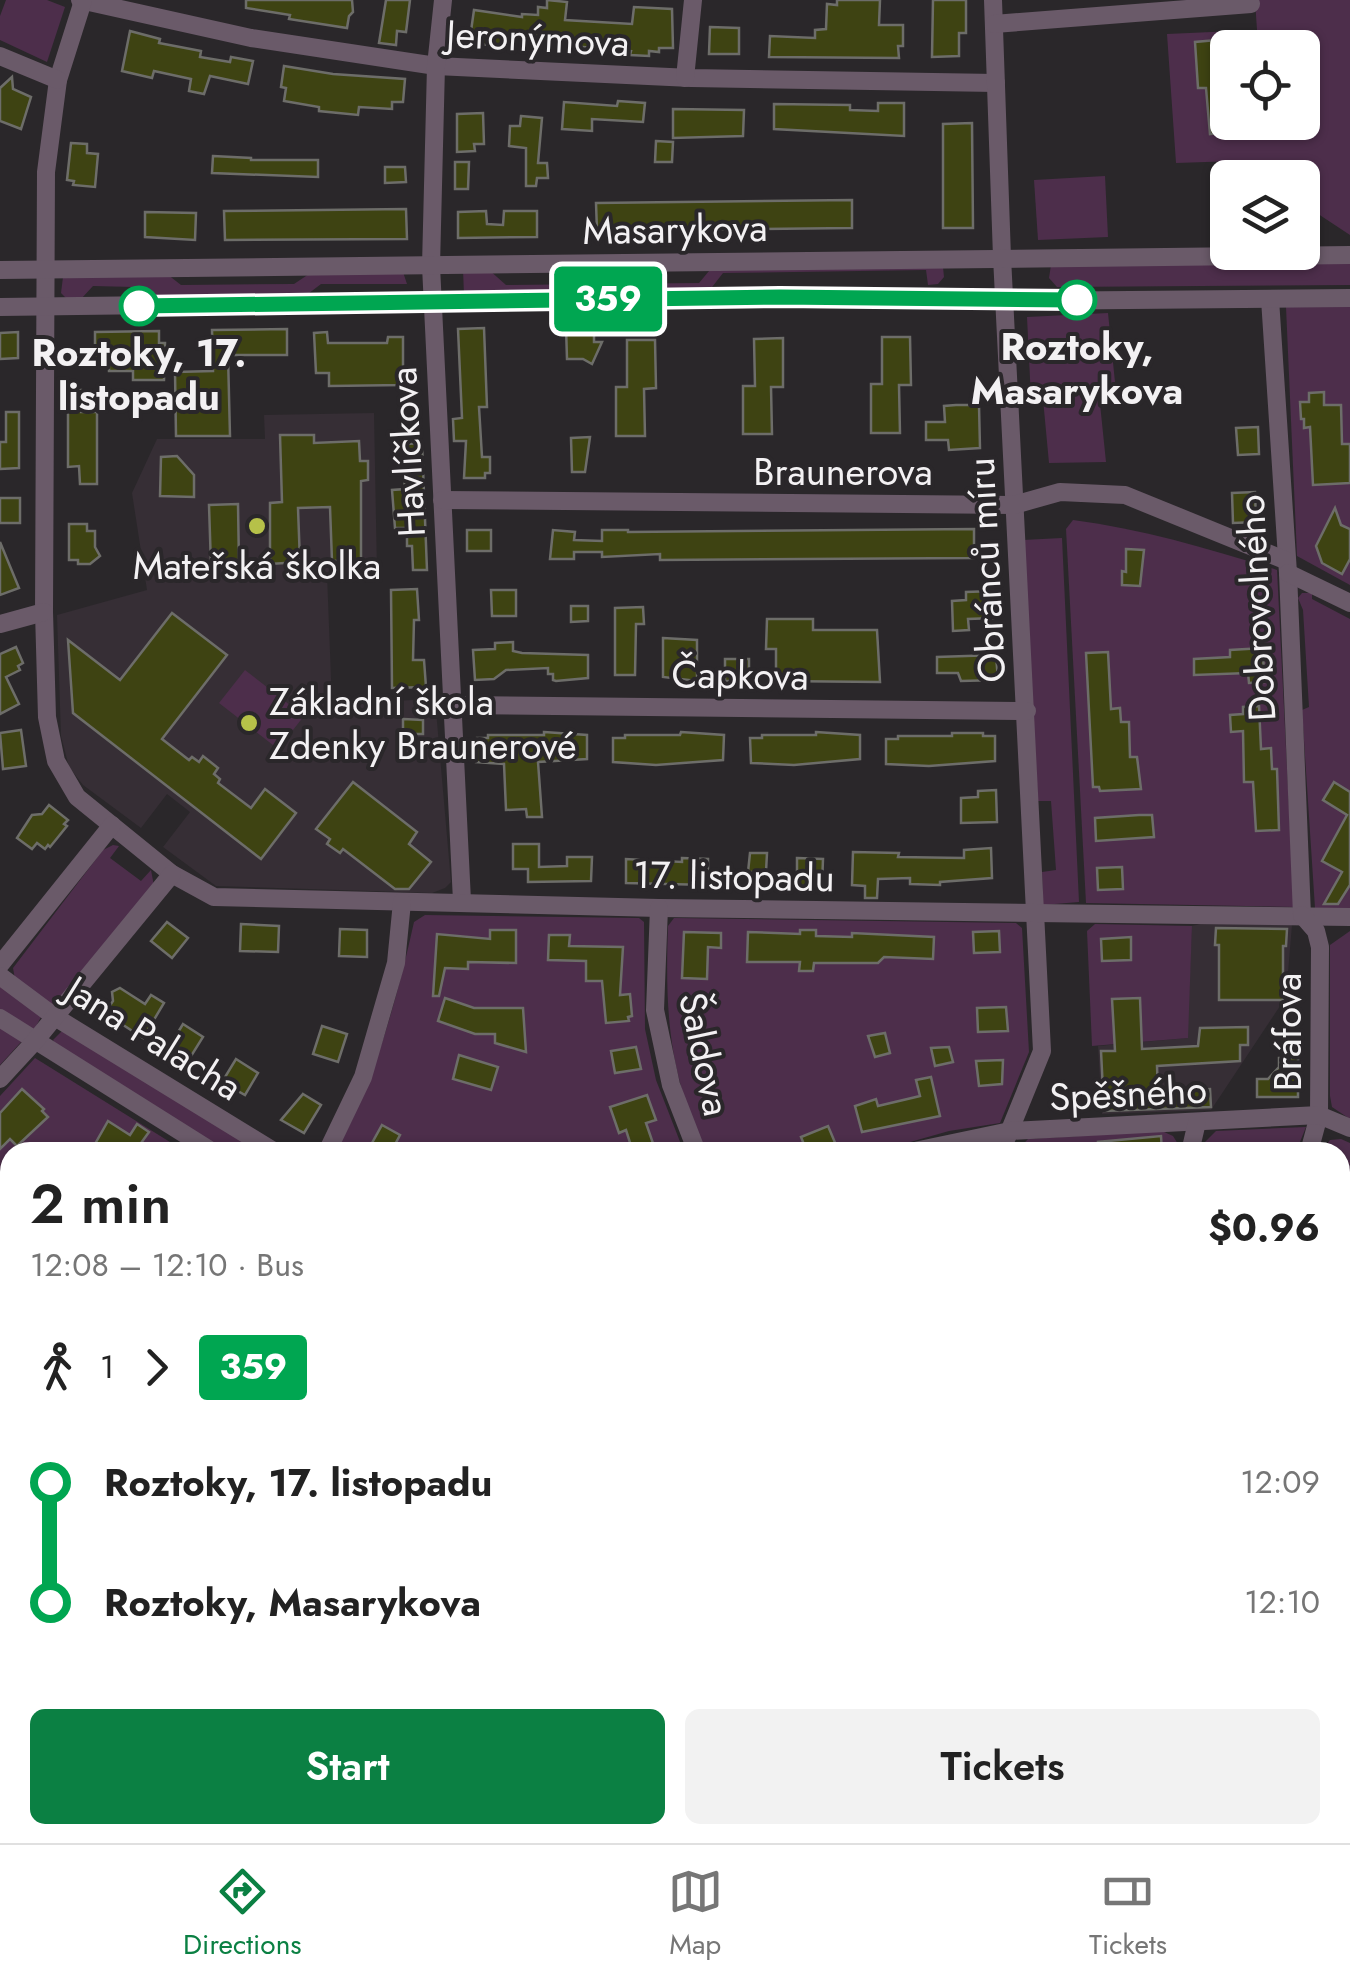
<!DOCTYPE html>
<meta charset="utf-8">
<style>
:root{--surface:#fff;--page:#f2f2f2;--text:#222;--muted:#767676;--line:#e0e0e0;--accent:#0b8043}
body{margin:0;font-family:Jost,sans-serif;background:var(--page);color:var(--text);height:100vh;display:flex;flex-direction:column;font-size:38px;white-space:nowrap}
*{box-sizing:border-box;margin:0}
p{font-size:32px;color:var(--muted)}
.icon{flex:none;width:55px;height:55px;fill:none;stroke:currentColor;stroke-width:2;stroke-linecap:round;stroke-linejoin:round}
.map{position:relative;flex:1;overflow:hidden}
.details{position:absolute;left:0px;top:1142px;width:1350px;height:702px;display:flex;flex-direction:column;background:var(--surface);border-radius:30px 30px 0 0;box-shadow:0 2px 8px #0004}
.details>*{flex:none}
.badge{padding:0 20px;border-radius:8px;font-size:35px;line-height:65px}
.controls{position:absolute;left:1210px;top:30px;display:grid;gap:20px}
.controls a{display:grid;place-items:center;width:110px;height:110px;border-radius:15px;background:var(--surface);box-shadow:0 2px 8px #0004;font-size:50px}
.map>.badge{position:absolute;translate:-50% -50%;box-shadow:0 0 0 5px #fff}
.legs{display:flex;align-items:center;gap:15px;height:110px;padding:0 30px;font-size:32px}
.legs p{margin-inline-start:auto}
.headline{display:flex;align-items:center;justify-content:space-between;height:170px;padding:0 30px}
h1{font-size:55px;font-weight:600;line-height:75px}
.action{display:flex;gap:20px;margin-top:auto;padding:20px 30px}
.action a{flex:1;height:115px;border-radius:15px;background:var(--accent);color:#fff;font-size:40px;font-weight:600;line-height:115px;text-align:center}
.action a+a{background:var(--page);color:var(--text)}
ul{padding:0 30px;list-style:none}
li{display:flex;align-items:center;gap:35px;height:120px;font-size:38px}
li i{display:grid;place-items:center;width:15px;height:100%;margin:0 12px;background:currentColor}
li i::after{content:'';width:25px;height:25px;margin:-12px;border:8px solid;border-radius:50%;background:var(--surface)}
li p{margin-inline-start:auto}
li:first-child i{background:linear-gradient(#0000 50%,currentColor 0)}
li:last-child i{background:linear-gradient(currentColor 50%,#0000 0)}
.menu{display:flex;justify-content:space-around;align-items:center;height:140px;border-top:2px solid var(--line);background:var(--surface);font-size:28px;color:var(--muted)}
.menu a{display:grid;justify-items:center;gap:5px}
.menu .current{color:var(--accent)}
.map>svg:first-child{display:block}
.built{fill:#362e35}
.green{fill:#4d2e4b;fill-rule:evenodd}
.building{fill:#3e4312;stroke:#6d6d69;stroke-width:2.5}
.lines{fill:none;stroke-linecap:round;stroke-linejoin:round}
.minor{stroke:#6a5a69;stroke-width:18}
.line-1-casing{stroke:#fff;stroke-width:22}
.line-1{stroke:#00a651;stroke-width:15}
.stop-1-dot{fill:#fff;stroke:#00a651;stroke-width:5}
.poi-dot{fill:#b6c149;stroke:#2a272a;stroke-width:4}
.labels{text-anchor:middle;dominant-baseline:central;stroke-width:8;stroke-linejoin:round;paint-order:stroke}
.street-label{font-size:38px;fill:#f3f1f3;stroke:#2a272a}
.stop-label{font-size:38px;font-weight:bold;fill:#f3f1f3;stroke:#2a272a}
.poi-label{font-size:38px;fill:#f3f1f3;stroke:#2a272a}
</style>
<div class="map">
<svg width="1350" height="1843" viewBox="0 0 1350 1843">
<rect width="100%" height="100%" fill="#2a272a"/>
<g class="built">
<polygon points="374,413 377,573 327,574 332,704 435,699 451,882 445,888 432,893 216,886 163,847 190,812 167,794 141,828 83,785 69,767 61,736 57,615 147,590 132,493 157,439 265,439 264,415"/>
<polygon points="1209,922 1292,925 1286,997 1211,1110 1102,1114 1098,1046 1187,1038 1192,926"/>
</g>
<g class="green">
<polygon points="6,0 47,0 65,7 47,62 0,40 0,16"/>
<path d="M1255 0H1350V235L1303 204 1302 178 1262 177 1236 161 1176 163 1167 34 1257 30ZM1228 48H1302V122H1228Z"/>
<polygon points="1105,176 1108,237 1038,240 1034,180"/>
<polygon points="1350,260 1350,285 1057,287 1049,278 1051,265"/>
<polygon points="714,265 943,267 944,277 938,284 928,285 926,270 723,273 709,291 464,295 463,269 488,269 506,285 699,283"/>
<polygon points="312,272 403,272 407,284 321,284 304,297 145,298 134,287 93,286 81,299 66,298 61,293 63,277 167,274 181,285 294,284"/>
<polygon points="1286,307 1350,307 1350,585 1297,556"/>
<polygon points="1108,313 1116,392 1099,394 1106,462 1049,463 1043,399 1031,399 1027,317"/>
<path d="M1073 520C1143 529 1209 549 1277 570L1294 907 1086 903 1066 529Z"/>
<polygon points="1062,538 1079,902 1043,905 1042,872 1056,870 1051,801 1038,801 1023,540"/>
<polygon points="1302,593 1312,593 1312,599 1350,619 1350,909 1315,908 1302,710 1309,707 1303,610 1298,598"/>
<polygon points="245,670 304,716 278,749 219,703"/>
<polygon points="113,845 119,846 110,858 141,881 151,870 154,886 61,1004 52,1005 15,979 13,968 103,850"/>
<path d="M425 915 639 918 644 922 645 1029 656 1080 684 1152H336C375 1079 396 1003 414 922Z"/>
<path d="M674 918 1016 923 1022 928 1029 1052 1000 1123 949 1131 875 1152H707C668 1076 665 1009 668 926Z"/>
<polygon points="1095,924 1192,926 1188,1038 1092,1046 1087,931"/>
<polygon points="1350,931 1350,1119 1332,1107 1330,1096 1330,945"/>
<polygon points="0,985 41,1017 34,1030 0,1013"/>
<polygon points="0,1026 22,1041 0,1065"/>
<polygon points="62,1031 270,1152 222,1152 60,1054 53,1040"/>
<polygon points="35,1058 186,1152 10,1152 10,1349 0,1342 0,1096"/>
<polygon points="1306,1127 1296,1152 1201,1152 1205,1142 1216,1131"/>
<polygon points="1162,1131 1173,1136 1183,1152 1016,1152 1028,1139"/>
<polygon points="1341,1139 1350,1143 1350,1368 1340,1363 1340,1152 1321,1152 1330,1140"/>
<polygon points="0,1373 10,1380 10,1713 0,1727"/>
<polygon points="1340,1387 1350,1392 1350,1516 1340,1528"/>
<polygon points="1350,1601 1350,1749 1340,1748 1340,1613"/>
<polygon points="1340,1764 1350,1764 1350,1843 1168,1843 1171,1835 1340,1835"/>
<polygon points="95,1835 329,1835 324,1843 104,1843"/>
<polygon points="356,1835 749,1835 748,1843 350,1843"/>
<polygon points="773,1835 934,1835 932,1843 772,1843"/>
<polygon points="947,1835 1149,1835 1146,1843 945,1843"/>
</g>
<g class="building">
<polygon points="246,0 352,0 353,12 349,16 347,28 289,19 290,15 246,8"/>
<polygon points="386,0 410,0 406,32 397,31 396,45 379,43"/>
<polygon points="547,0 567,2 565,20 632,24 634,7 672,9 673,48 659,48 659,52 649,51 649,56 630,55 631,51 536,43 537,36 506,35 504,47 480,44 481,39 470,38 474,10 522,17 522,14 538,15 538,7 547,8"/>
<polygon points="837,0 880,0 879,25 903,25 903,46 898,46 899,58 769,57 770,36 815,38 815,30 826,29 827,4 837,5"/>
<polygon points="933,0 966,0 966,33 959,33 959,56 932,57"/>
<polygon points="710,27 739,28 739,54 709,54"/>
<polygon points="130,31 160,39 159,43 201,51 200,57 230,62 231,57 253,61 248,84 210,76 204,94 189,91 191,79 154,71 152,78 122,71"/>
<polygon points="1228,39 1228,132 1210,134 1206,88 1198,88 1195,42"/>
<polygon points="284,66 333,74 405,79 403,102 392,102 392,109 359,107 358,115 319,111 319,107 284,101 286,88 281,87"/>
<polygon points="12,77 13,89 31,97 21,129 0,121 0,88"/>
<polygon points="618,101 645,103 643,122 592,119 592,131 562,129 564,102 617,106"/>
<polygon points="878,103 904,103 904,136 774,129 774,104 850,105 850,110 878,111"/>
<polygon points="673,109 744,110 743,136 673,138"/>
<polygon points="483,113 484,144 474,144 475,151 457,152 457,114"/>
<polygon points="521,116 542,118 538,163 547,163 548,178 537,178 536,186 526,186 526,148 509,146 510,126 520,126"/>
<polygon points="972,123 973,228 943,228 943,124"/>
<polygon points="656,141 673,142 672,162 655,162"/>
<polygon points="71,143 87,144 87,153 98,154 95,187 73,185 74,181 67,180"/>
<polygon points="213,156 251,158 251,160 318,160 318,177 212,173"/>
<polygon points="455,162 469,162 468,189 455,189"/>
<polygon points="385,167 405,167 406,182 385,183"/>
<polygon points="852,200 852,228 597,231 596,203"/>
<polygon points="406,209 407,239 225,240 224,211"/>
<polygon points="486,211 487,224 503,225 504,211 537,211 537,237 458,238 458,212"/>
<polygon points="145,212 196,213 195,240 145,237"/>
<polygon points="566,327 594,327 594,342 602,342 592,364 583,359 567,359"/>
<polygon points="484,328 487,407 479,407 482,457 490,457 490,473 485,473 485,478 464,478 466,441 454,441 453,419 462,418 458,329"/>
<polygon points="287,329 287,355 228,355 230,436 176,436 175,372 213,371 212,330"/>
<polygon points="159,331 159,343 165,343 164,380 133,380 133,371 109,371 109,366 95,366 95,332"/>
<polygon points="18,332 18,358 0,359 0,333"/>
<polygon points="327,332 328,343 387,343 388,337 403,337 403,385 329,386 329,373 316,373 314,333"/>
<polygon points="882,337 910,337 911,385 899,385 900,433 871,433 871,384 882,384"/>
<polygon points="783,338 783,387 771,387 772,434 743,434 743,386 755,386 754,339"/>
<polygon points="627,340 655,340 656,388 644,389 645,436 616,436 616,387 627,387"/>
<polygon points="68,390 81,390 81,412 97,412 97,484 80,484 79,466 68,467"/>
<polygon points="1324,392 1324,405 1341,405 1342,444 1350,444 1350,483 1313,485 1310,427 1304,428 1304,419 1301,419 1300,402 1309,402 1309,393"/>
<polygon points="956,405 979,405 980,448 949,450 948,440 926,440 926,422 945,422 944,406"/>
<polygon points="6,412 19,412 19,468 0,469 0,442 6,442"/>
<polygon points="1258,427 1259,454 1238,455 1236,428"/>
<polygon points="280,435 314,435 314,443 359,441 360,461 368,461 368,480 361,481 361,560 332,561 330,507 298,508 300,562 270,564 270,503 282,502"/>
<polygon points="590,437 585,472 572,472 571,438"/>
<polygon points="422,443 427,570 413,570 412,546 407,546 407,528 395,528 392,490 405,489 404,476 408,476 407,444"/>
<polygon points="177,456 194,475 194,497 160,496 161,457"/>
<polygon points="1255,492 1256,522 1233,523 1232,493"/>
<rect x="0" y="498" width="20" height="25"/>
<polygon points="238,504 239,565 211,566 209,505"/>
<polygon points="1335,508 1341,525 1350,529 1350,559 1342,574 1322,563 1316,546"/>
<polygon points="69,524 87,524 87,531 95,531 95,547 100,556 90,564 78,564 78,560 69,560"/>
<polygon points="974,529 974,558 660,560 660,554 602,557 602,552 574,552 574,559 550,559 553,530 575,532 574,540 602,541 602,530 628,530 628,532"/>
<rect x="467" y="530" width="24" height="21"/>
<polygon points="0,542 19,588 0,595"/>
<polygon points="1126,549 1144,550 1140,586 1122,585 1122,571 1126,572"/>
<polygon points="417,589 419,620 414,620 413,660 424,660 426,687 392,688 391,590"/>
<polygon points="491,590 516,590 516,616 492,616"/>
<polygon points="993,591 994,618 968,619 969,630 953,631 952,601 966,600 966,592"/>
<polygon points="571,606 588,606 588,621 571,622"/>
<polygon points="643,607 644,624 636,624 635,675 615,675 615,608"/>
<polygon points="172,613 227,655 162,739 189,760 192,757 199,762 203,756 218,768 214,774 220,779 218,783 251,808 265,789 296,813 261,859 73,713 68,640 120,680"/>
<polygon points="767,619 813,619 813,630 877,630 880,682 776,681 776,649 766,649"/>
<polygon points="663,638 697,640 697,681 663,677"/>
<polygon points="513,642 513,651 522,653 588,655 588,678 556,681 553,680 553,674 548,674 548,668 506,670 494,679 475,680 473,650 495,649 495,643"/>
<polygon points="16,647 23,663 18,666 20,670 6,677 19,704 0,714 0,654"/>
<polygon points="1263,648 1264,682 1249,683 1248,673 1194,675 1194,659 1230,657 1230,650"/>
<polygon points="1108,652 1111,709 1120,708 1121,722 1129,722 1130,757 1137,757 1141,789 1100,791 1099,787 1093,787 1086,653"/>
<polygon points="996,655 998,680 961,681 958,673 937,673 937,657"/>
<polygon points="725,659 749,659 749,673 745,673 744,681 725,681"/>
<polygon points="1259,706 1261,749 1271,748 1272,769 1277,769 1279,830 1256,831 1253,782 1244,782 1243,731 1231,732 1230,715 1243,714 1243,707"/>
<polygon points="403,719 423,720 423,734 403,734"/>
<polygon points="21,730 26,766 3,769 0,733"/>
<polygon points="544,732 587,735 587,759 538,762 542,817 527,817 526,809 506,810 504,764 476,762 477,738 488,738 488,735 544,735"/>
<polygon points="681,732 724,735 723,760 656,765 613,762 613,738 625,738 625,735 680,735"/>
<polygon points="816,732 860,735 860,759 794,765 751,763 750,738 762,738 762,735 816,735"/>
<polygon points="952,733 983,733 983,736 995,736 995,761 929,766 886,764 886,739 898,739 898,736 952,736"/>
<polygon points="353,782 417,832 409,844 431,862 409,889 395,889 343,849 340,853 327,844 330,839 316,829"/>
<polygon points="1334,782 1350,792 1350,885 1338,904 1324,904 1342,872 1322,861 1347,815 1323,800"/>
<polygon points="996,790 997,822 961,823 961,798 978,797 978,791"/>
<polygon points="49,805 68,820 64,824 67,826 50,847 48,845 45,849 37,843 32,849 17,838 32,815 42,814"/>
<polygon points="1139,815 1152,815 1154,837 1096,841 1095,818"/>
<polygon points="513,844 539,844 539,867 567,866 567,857 592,857 591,881 528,882 528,869 513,869"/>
<polygon points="991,848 992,878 940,882 940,885 910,884 910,878 878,879 877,898 865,898 865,886 852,885 853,852 899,853 898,857 964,858 964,850"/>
<polygon points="750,853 767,853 766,872 748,872"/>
<polygon points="682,858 708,859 708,885 626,883 626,859 682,862"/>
<polygon points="797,858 823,859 822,886 797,886"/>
<polygon points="1122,867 1123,889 1098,890 1097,868"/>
<polygon points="167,922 188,938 172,958 151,941"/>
<polygon points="241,924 279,926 278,952 240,951"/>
<polygon points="1216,928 1287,929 1286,946 1283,946 1283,1000 1219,1000 1219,945 1215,945"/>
<polygon points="340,929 367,930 367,957 339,956"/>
<polygon points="490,930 516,930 516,963 468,962 468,969 445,968 439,996 433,996 437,934 490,939"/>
<polygon points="800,930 816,930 816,936 852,937 852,933 934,937 933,959 884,957 878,963 814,963 813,971 799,971 800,962 747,962 748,932 800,934"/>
<polygon points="999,931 1000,952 974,953 973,932"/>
<polygon points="684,932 721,933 721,948 708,947 707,979 682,978"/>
<polygon points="549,935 570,935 569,946 623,947 620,995 630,994 632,1016 628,1017 629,1021 606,1023 602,981 586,981 586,961 548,960"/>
<polygon points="1131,937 1131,960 1102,961 1101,939"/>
<polygon points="120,988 145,1004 151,995 164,1003 143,1038 105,1013 113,1001 112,992"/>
<polygon points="445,998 474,1008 523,1008 526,1052 495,1043 495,1034 475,1034 438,1021"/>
<polygon points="1140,998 1142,1049 1198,1046 1200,1028 1248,1027 1248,1045 1240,1045 1240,1061 1157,1066 1158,1092 1210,1089 1211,1107 1104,1111 1101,1051 1115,1051 1112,999"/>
<polygon points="1006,1007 1008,1031 978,1032 977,1008"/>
<polygon points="183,1024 203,1037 188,1061 166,1052"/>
<polygon points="322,1026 347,1034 338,1062 313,1054"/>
<polygon points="885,1033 890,1053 875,1057 868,1036"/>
<polygon points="636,1047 641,1069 615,1073 611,1051"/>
<polygon points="949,1047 953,1062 935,1066 931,1048"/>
<polygon points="459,1055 498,1067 491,1090 453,1079"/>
<polygon points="1279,1058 1298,1058 1298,1097 1257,1097 1257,1079 1268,1079 1279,1067"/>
<polygon points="236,1059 258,1073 245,1095 222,1082"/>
<polygon points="1003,1060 1002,1084 979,1086 976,1061"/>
<polygon points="931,1077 940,1116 862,1132 855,1106 876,1099 878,1106 920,1096 916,1080"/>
<polygon points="22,1089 44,1109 42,1111 48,1117 17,1146 10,1139 0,1149 0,1113"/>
<polygon points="303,1094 321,1105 304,1133 281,1120"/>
<polygon points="647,1095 656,1120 646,1123 656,1152 633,1152 626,1130 619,1133 610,1107"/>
<polygon points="108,1121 130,1135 137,1124 149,1132 136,1150 130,1145 125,1152 93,1152 97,1146 95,1144"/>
<polygon points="382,1125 400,1135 391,1152 367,1152"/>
<polygon points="828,1126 839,1152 807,1152 801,1137"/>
<polygon points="1161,1136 1162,1152 1099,1152 1098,1142"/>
</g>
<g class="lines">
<g class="minor">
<polyline points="80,0 251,38 436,66 691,78 996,83"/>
<polyline points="443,0 436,66 431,266 462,901"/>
<polyline points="993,0 1002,257 1042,1051 1001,1152"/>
<polyline points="83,1 58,80 46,172 44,612 47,717 56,761 77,797 172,874 214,897 659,908 1350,917"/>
<polyline points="994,24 1251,4"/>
<polyline points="0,56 58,80"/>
<polyline points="685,78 693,0"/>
<polyline points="0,270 1350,255"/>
<polyline points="1270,299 1288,573 1302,915"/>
<polyline points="0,307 780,297 1004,301 1350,298"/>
<polyline points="442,500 1014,505 1060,492 1125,495 1287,561"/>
<polyline points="1288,573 1350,603"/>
<polyline points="0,624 44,612"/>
<polyline points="453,705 1027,711"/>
<polyline points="659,908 655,1010 671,1085 697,1152"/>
<polyline points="1302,915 1316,931 1320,947 1319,1115 1309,1152"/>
<polyline points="0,965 112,825"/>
<polyline points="0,976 55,1017 275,1152"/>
<polyline points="0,1018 213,1152"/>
<polyline points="0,1079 35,1041 172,874"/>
<polyline points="327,1152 363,1077 396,963 402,902"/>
<polyline points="910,1152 1010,1131 1319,1115 1350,1128"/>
<polyline points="1190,1152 1197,1122"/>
<polyline points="0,1355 10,1362"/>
<polyline points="1340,1375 1350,1381"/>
<polyline points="1340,1542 1350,1530"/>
<polyline points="1340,1596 1350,1585"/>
<polyline points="0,1749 10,1734"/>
<polyline points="1340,1757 1350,1757"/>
<polyline points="0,1769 10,1779"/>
<polyline points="71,1835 80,1843"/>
<polyline points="336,1843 342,1835"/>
<polyline points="764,1843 766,1835"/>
<polyline points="941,1843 942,1835"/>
<polyline points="1156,1843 1159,1835"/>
</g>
</g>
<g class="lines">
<defs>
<polyline id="line-1" points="139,306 780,297 1077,300"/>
</defs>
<use href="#line-1" class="line-1-casing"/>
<use href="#line-1" class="line-1"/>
</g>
<g class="stop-1-dot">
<circle cx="1077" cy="300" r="18"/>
<circle cx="139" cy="306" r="18"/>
</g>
<g class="poi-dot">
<circle cx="257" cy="526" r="10"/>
<circle cx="249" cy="723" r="10"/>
</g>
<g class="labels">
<g class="street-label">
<text transform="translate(538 38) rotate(3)">Jeronýmova</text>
<text transform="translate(675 229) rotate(-1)">Masarykova</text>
<text transform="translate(407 452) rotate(-93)">Havlíčkova</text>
<text x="843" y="471">Braunerova</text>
<text transform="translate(986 570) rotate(-93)">Obránců míru</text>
<text transform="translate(1256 608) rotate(-93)">Dobrovolného</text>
<text transform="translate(740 675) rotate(1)">Čapkova</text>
<text transform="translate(734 876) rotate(1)">17. listopadu</text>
<text transform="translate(1287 1032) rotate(-90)">Bráfova</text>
<text transform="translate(154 1038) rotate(32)">Jana Palacha</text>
<text transform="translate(705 1054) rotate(78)">Šaldova</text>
<text transform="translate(1128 1093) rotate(-3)">Spěšného</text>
</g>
<g class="stop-label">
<text x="1077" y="346">Roztoky,<tspan x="1077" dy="44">Masarykova</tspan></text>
<text x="139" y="352">Roztoky, 17.<tspan x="139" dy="44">listopadu</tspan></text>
</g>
<g class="poi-label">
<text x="257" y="565">Mateřská školka</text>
<text x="269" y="701" text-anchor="start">Základní škola<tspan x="269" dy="44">Zdenky Braunerové</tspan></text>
</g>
</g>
</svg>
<div class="controls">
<a><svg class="icon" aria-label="locate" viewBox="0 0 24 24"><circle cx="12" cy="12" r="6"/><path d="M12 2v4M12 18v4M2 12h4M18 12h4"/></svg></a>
<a><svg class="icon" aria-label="layers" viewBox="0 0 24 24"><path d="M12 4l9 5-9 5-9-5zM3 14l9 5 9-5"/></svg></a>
</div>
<b class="badge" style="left:608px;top:299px;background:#00a651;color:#fff">359</b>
<section class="details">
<div class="headline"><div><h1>2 min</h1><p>12:08 – 12:10 · Bus</p></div><b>$0.96</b></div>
<div class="legs"><svg class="icon" aria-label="walk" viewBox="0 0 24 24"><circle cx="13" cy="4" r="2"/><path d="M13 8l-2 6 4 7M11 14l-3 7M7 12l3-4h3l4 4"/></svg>1<svg class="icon" aria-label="forward" viewBox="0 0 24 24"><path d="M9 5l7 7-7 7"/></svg><b class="badge" style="background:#00a651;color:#fff">359</b></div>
<ul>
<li><i style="color:#00a651"></i><b>Roztoky, 17. listopadu</b><p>12:09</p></li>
<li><i style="color:#00a651"></i><b>Roztoky, Masarykova</b><p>12:10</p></li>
</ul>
<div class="action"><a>Start</a><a>Tickets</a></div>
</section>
</div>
<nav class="menu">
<a class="current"><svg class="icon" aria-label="directions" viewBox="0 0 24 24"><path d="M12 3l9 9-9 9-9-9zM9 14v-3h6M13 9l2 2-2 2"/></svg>Directions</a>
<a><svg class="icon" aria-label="map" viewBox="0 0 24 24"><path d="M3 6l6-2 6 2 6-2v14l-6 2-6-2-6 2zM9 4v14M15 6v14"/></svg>Map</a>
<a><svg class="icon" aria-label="tickets" viewBox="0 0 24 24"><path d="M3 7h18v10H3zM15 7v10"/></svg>Tickets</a>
</nav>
